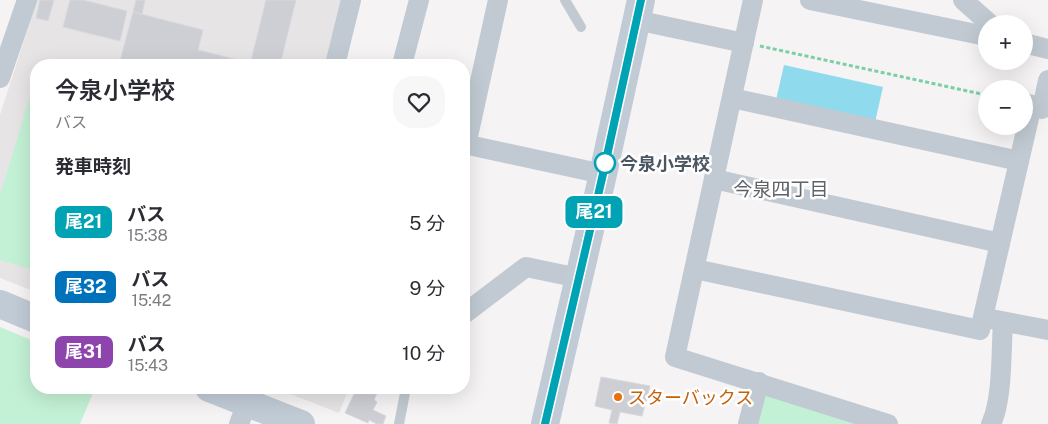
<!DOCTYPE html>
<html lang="ja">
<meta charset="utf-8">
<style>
:root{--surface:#fff;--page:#f7f7f7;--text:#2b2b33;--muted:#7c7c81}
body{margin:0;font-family:"Public Sans","Noto Sans JP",sans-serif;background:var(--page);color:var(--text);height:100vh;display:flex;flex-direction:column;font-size:19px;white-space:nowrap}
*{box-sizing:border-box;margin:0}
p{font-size:16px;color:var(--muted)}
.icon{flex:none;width:28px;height:28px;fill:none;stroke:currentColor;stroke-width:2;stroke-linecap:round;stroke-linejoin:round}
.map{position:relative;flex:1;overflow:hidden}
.details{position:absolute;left:30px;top:59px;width:440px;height:335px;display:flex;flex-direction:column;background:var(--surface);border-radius:20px;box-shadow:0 5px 20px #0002}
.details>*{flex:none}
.badge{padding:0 10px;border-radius:8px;font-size:18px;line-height:32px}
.tools{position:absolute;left:978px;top:15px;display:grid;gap:10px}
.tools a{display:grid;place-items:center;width:55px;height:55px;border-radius:50%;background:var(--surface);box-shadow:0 5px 20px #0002;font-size:25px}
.map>.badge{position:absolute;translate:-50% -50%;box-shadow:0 0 0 2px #fff}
h2{padding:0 25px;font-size:19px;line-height:45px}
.round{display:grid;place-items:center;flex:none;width:52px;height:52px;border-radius:20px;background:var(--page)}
.head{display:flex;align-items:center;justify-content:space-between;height:85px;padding:0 25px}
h1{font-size:24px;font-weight:600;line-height:38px}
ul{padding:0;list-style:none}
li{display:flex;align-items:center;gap:15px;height:65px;padding:0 25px}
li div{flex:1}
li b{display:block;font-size:19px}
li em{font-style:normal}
li .badge{min-width:55px;font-weight:700;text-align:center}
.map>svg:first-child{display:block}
.education{fill:#e6e4e5}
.green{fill:#c3f1d5}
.water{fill:#90daee}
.building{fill:#cdcfd5;stroke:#d7d9de}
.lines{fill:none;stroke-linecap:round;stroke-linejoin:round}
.path{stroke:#7ad0a6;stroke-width:3;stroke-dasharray:4 2.5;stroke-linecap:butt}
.lane{stroke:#c1cad2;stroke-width:10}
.street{stroke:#c1cad2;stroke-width:20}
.secondary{stroke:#c1cbd6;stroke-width:28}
.line-casing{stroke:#fff;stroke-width:11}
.line{stroke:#00a3b4;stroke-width:8}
.stop-dot{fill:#fff;stroke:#00a3b4;stroke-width:2.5}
.food-dot{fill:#e8710a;stroke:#fff;stroke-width:2}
.labels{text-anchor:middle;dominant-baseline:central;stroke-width:5;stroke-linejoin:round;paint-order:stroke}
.stop-label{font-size:18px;font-weight:bold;fill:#4a5661;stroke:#fff;text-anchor:start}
.food-label{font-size:18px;fill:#c56008;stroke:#fff;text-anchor:start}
.neighbourhood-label{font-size:19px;fill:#5f6368;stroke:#fff}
</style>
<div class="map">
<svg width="1048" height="424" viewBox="0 0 1048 424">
<rect width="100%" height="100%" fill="#f5f3f3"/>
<g class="education">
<polygon points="37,0 342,0 326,65 36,65 36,292 0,278 0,115"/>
<polygon points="275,388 349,388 339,413"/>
</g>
<g class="green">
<polygon points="32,90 36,91 36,271 0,260 0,195"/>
<polygon points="0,327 36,342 36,388 95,388 80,424 0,424"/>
<polygon points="768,392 865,424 755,424 762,397"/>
</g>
<polygon class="water" points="784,65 883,87 875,122 776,100"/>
<g class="building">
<polygon points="40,0 54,0 48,21 36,18"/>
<polygon points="70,0 83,0 127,11 120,41 63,27"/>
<polygon points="136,0 145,0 142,14 133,12"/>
<polygon points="266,0 296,0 280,65 250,65"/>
<polygon points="133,12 203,30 198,50 250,63 250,65 119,65"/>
<polygon points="601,377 650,386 642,416 620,412 617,424 609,423 612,410 595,406"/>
<polygon points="357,388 379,388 374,400 377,402 373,410 386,416 383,424 377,424 369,420 368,423 345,413"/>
</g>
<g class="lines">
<polyline class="path" points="760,46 986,95"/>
<g class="lane">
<polyline points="565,0 581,27"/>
<polyline points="399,424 406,388"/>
</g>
<g class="street">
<polyline points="753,0 675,357 888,424"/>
<polyline points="810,0 986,36"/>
<polyline points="963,0 990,24"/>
<polyline points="636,20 744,43"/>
<polyline points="1024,43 1048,49"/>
<polyline points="335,65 351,0"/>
<polyline points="402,65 419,0"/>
<polyline points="0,78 27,0"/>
<polyline points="732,98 1019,161"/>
<polyline points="1042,109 1048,80"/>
<polyline points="464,144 603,174"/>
<polyline points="466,145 498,0"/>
<polyline points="714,179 1000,243"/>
<polyline points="695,269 980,330 1032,105 1024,103"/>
<polyline points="464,314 526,267 579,278"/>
<polyline points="991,319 1048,330"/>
<polyline points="239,424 247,403"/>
<polyline points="748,424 759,382"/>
<path d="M991 424C1003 399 1001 350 1003 322"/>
</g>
<g class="secondary">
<polyline points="0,304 36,319"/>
<polyline points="209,388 301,424"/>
<polyline points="545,424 603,174 641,0"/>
</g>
</g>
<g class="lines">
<defs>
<polyline id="line" points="545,424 603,174 641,0"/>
</defs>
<use href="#line" class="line-casing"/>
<use href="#line" class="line"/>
</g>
<circle class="stop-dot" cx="605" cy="163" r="10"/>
<circle class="food-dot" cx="618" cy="397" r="5"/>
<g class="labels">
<g class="stop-label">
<text x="620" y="163">今泉小学校</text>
</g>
<g class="food-label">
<text x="628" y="397">スターバックス</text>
</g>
<g class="neighbourhood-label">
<text x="781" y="189">今泉四丁目</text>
</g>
</g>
</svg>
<div class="tools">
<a>+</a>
<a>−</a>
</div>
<b class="badge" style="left:594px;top:212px;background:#00a3b4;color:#fff">尾21</b>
<section class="details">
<div class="head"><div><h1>今泉小学校</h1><p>バス</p></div><a class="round"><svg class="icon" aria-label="heart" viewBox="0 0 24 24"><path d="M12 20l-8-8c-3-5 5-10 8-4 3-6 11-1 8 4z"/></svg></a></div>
<h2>発車時刻</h2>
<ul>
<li><span class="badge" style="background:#00a3b4;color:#fff">尾21</span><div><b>バス</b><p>15:38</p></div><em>5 分</em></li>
<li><span class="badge" style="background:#0072bc;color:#fff">尾32</span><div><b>バス</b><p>15:42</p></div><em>9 分</em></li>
<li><span class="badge" style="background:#8e44ad;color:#fff">尾31</span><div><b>バス</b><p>15:43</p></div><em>10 分</em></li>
</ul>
</section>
</div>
